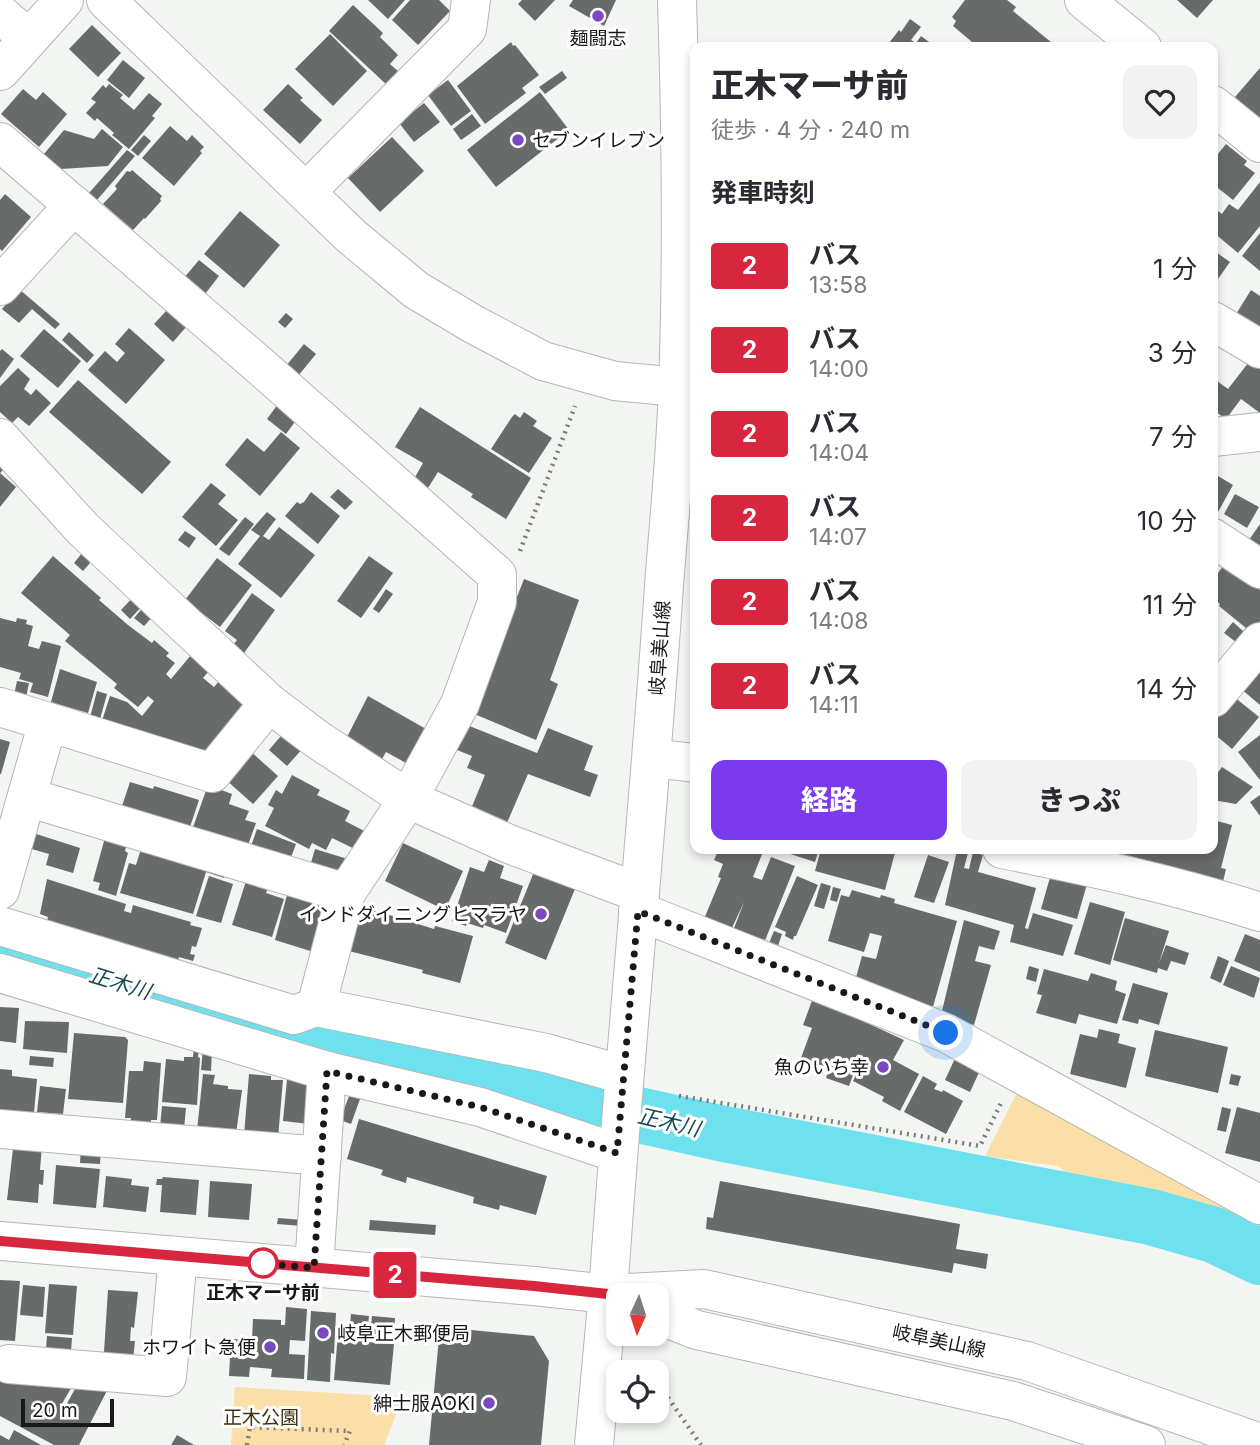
<!DOCTYPE html>
<html lang="ja">
<meta charset="utf-8">
<style>
:root{--surface:#fff;--page:#f2f2f3;--text:#2b2b33;--muted:#7c7c81;--accent:#7c3aed}
body{margin:0;font-family:Inter,"Noto Sans JP",sans-serif;background:var(--page);color:var(--text);height:100vh;display:flex;flex-direction:column;font-size:26px;white-space:nowrap}
*{box-sizing:border-box;margin:0}
p{font-size:23px;color:var(--muted)}
.icon{flex:none;width:38px;height:38px;fill:none;stroke:currentColor;stroke-width:2;stroke-linecap:round;stroke-linejoin:round}
.map{position:relative;flex:1;overflow:hidden}
.sheet{position:absolute;left:690px;top:42px;width:528px;height:812px;display:flex;flex-direction:column;background:var(--surface);border-radius:14px;box-shadow:0 4px 10px #0003}
.sheet>*{flex:none}
.badge{padding:0 14px;border-radius:5px;font-size:24px;line-height:46px}
.needle{width:46px;rotate:183deg}
.tools{position:absolute;left:606px;top:1283px;display:grid;gap:14px}
.tools a{display:grid;place-items:center;width:63px;height:63px;border-radius:14px;background:var(--surface);box-shadow:0 4px 10px #0003;font-size:35px}
.scale{position:absolute;left:21px;bottom:18px;width:93px;box-sizing:border-box;padding-left:7px;border:4px solid #171817;border-top:0;font-size:19px;line-height:24px;white-space:nowrap;color:#171817;-webkit-text-stroke:5px #fff;paint-order:stroke}
.you{position:absolute;width:35px;height:35px;margin:-18px;border:5px solid #fff;border-radius:50%;background:#1a73e8;box-shadow:0 0 0 10px #1a73e833}
.map>.badge{position:absolute;translate:-50% -50%;box-shadow:0 0 0 4px #fff}
h2{padding:0 21px;font-size:26px;line-height:63px}
.round{display:grid;place-items:center;flex:none;width:74px;height:74px;border-radius:14px;background:var(--page)}
.overview{display:flex;align-items:center;justify-content:space-between;height:119px;padding:0 21px}
h1{font-size:33px;font-weight:800;line-height:52px}
.button{display:flex;gap:14px;margin-top:auto;padding:14px 21px}
.button a{flex:1;height:80px;border-radius:14px;background:var(--accent);color:#fff;font-size:28px;font-weight:800;line-height:80px;text-align:center}
.button a+a{background:var(--page);color:var(--text)}
ul{padding:0;list-style:none}
li{display:flex;align-items:center;gap:21px;height:84px;padding:0 21px}
li div{flex:1}
li b{display:block;font-size:26px}
li em{font-style:normal}
li .badge{min-width:77px;font-weight:700;text-align:center}
.map>svg:first-child{display:block}
.green{fill:#fcdea9}
.lines{fill:none;stroke-linecap:round;stroke-linejoin:round}
.river{stroke:#6ee1ef;stroke-width:56}
.building{fill:#676c6a}
.minor-casing{stroke:#b4b7b3;stroke-width:40}
.major-casing{stroke:#b4b7b3;stroke-width:40}
.path{stroke:#7a7b79;stroke-width:4.5;stroke-dasharray:2 5;stroke-linecap:butt}
.minor{stroke:#fff;stroke-width:38}
.major{stroke:#fff;stroke-width:38}
.line-casing{stroke:#fff;stroke-width:16}
.line{stroke:#d7263d;stroke-width:10}
.walk{stroke:#171817;stroke-width:7;stroke-dasharray:0 12.6}
.poi-dot{fill:#7a48c0;stroke:#fff;stroke-width:2.5}
.stop-dot{fill:#fff;stroke:#d7263d;stroke-width:3.5}
.labels{text-anchor:middle;dominant-baseline:central;stroke-width:6;stroke-linejoin:round;paint-order:stroke}
.poi-label{font-size:19px;fill:#171817;stroke:#fff;text-anchor:end}
.street-label{font-size:19px;fill:#171817;stroke:#fff}
.stop-label{font-size:19px;font-weight:bold;fill:#171817;stroke:#fff}
.park-label{font-size:19px;fill:#41300f;stroke:#fff}
.water-label{font-size:21px;font-style:italic;fill:#174b51;stroke:#fff}
</style>
<div class="map">
<svg width="1260" height="1445" viewBox="0 0 1260 1445">
<rect width="100%" height="100%" fill="#f2f5f1"/>
<g class="green">
<polygon points="1021,1085 1260,1211 1260,1230 1209,1208 1137,1190 1073,1179 1058,1166 985,1156"/>
<polygon points="235,1387 403,1397 384,1445 231,1445"/>
</g>
<g class="lines">
<polyline class="river" points="0,947 319,1042 464,1076 724,1134 1151,1217 1214,1235 1260,1257"/>
</g>
<g class="building">
<polygon points="368,0 405,0 388,19"/>
<polygon points="410,0 439,0 450,11 418,45 392,20"/>
<polygon points="522,0 555,0 535,21 518,4"/>
<polygon points="573,0 616,0 604,26 569,6"/>
<polygon points="965,0 1007,0 1016,7 1013,11 1057,47 978,47 953,26 956,21 952,17"/>
<polygon points="1177,0 1213,0 1197,18"/>
<polygon points="353,5 383,33 380,37 398,55 390,64 400,73 388,86 329,31"/>
<polygon points="910,19 921,27 911,40 916,43 921,36 936,47 886,47 899,30 901,32"/>
<polygon points="92,25 121,53 98,77 69,49"/>
<polygon points="330,34 367,71 333,106 295,69"/>
<polygon points="511,42 513,46 515,45 539,75 522,88 526,93 485,124 457,86"/>
<polygon points="123,60 145,78 129,98 107,80"/>
<polygon points="1260,68 1260,119 1235,97"/>
<polygon points="562,71 567,78 545,94 539,87"/>
<polygon points="448,80 471,111 451,126 428,95"/>
<polygon points="109,84 123,95 120,98 134,110 149,93 162,104 152,116 155,118 129,149 112,135 114,133 97,118 95,121 86,113 96,102 91,99 103,85 106,88"/>
<polygon points="288,84 303,98 300,100 322,120 300,144 263,110"/>
<polygon points="23,89 36,100 43,92 67,114 39,147 1,114"/>
<polygon points="540,92 569,130 496,187 467,150"/>
<polygon points="424,103 440,122 414,142 399,123"/>
<polygon points="472,114 481,126 461,140 453,129"/>
<polygon points="170,126 187,141 192,135 204,147 200,151 202,153 174,186 142,158"/>
<polygon points="102,129 123,147 108,166 61,169 44,154 64,130 94,139"/>
<polygon points="144,135 151,141 138,156 131,150"/>
<polygon points="392,137 424,171 380,212 348,178"/>
<polygon points="1226,144 1247,161 1244,165 1255,173 1233,200 1213,184 1213,160"/>
<polygon points="127,150 135,156 97,200 89,193"/>
<polygon points="132,170 162,196 160,199 161,201 145,219 144,218 133,230 103,204 117,189 115,186 127,171 130,172"/>
<polygon points="1260,182 1260,226 1238,253 1213,232 1213,207 1222,214 1229,204 1238,210"/>
<polygon points="5,194 31,217 2,251 0,249 0,200"/>
<polygon points="240,211 280,245 244,288 204,254"/>
<polygon points="1260,233 1260,271 1242,256"/>
<polygon points="1213,250 1230,262 1213,286"/>
<polygon points="199,260 219,276 205,294 184,278"/>
<polygon points="19,289 60,324 55,329 32,309 19,323 2,309"/>
<polygon points="1251,290 1260,296 1260,335 1233,319"/>
<polygon points="168,309 187,326 173,342 154,324"/>
<polygon points="286,313 293,319 285,328 278,322"/>
<polygon points="129,328 165,360 126,404 88,370 105,351 117,362 125,353 115,344"/>
<polygon points="44,329 81,361 58,388 20,356"/>
<polygon points="69,332 94,355 87,363 62,340"/>
<polygon points="304,344 316,354 298,376 286,366"/>
<polygon points="2,349 14,359 0,378 0,351"/>
<polygon points="1252,358 1260,364 1260,413 1241,399 1226,419 1216,412 1213,416 1213,378 1228,389"/>
<polygon points="18,368 30,379 24,389 31,395 36,389 51,403 29,426 18,417 12,423 0,412 0,386"/>
<polygon points="78,380 171,462 142,494 49,412"/>
<polygon points="278,404 297,419 286,434 267,419"/>
<polygon points="420,407 531,478 506,519 471,497 473,494 438,472 428,488 414,479 423,463 395,447"/>
<polygon points="524,412 537,421 533,426 552,438 529,473 491,449 512,417 515,414 520,418"/>
<polygon points="281,432 300,448 260,496 225,465 247,438 264,452"/>
<polygon points="0,464 5,468 0,473 16,487 0,507"/>
<polygon points="1213,473 1233,485 1213,521"/>
<polygon points="211,483 226,495 218,504 238,520 216,546 182,517"/>
<polygon points="338,489 353,502 345,510 330,497"/>
<polygon points="311,492 340,516 318,544 285,516 297,502 300,504 304,502"/>
<polygon points="1235,494 1259,507 1247,528 1224,514"/>
<polygon points="267,512 276,519 263,536 269,540 279,527 315,555 281,598 238,564 260,536 251,530"/>
<polygon points="245,517 254,524 229,556 219,549"/>
<polygon points="1260,524 1260,556 1249,540"/>
<polygon points="185,531 196,538 189,548 178,540"/>
<polygon points="86,548 96,556 83,571 74,563"/>
<polygon points="53,556 101,598 99,600 128,625 152,643 154,640 169,653 166,656 175,663 166,674 171,679 191,655 209,671 203,678 214,687 221,679 252,704 208,760 186,753 170,739 165,744 100,727 110,696 127,702 142,716 154,701 148,696 138,707 114,688 117,684 65,641 70,635 21,593"/>
<polygon points="369,556 393,573 361,618 337,601"/>
<polygon points="217,558 252,585 220,627 185,600"/>
<polygon points="1228,564 1260,590 1260,621 1240,645 1224,633 1233,622 1243,631 1246,628 1219,606 1220,604 1213,598 1213,573 1216,576 1223,566"/>
<polygon points="524,579 579,600 550,680 558,684 536,740 472,713"/>
<polygon points="386,589 393,594 379,613 373,609"/>
<polygon points="252,593 275,610 239,660 228,652 237,640 225,631"/>
<polygon points="136,594 146,602 130,619 121,610"/>
<polygon points="147,603 157,612 144,626 134,618"/>
<polygon points="0,618 16,622 17,618 27,620 26,624 33,626 28,646 39,649 42,641 61,646 48,697 30,692 33,683 19,679 21,673 0,667"/>
<polygon points="1260,664 1260,705 1240,688"/>
<polygon points="60,669 97,682 88,713 51,702"/>
<polygon points="17,681 29,683 25,702 13,700"/>
<polygon points="97,691 107,694 99,723 89,721"/>
<polygon points="368,696 426,729 406,763 386,752 381,761 345,741"/>
<polygon points="1233,696 1259,717 1232,749 1213,733 1213,720"/>
<polygon points="467,725 537,753 548,728 593,746 584,770 598,775 590,797 528,774 503,832 468,816 485,775 467,768 472,756 457,750"/>
<polygon points="286,730 304,747 287,766 269,750"/>
<polygon points="1260,735 1260,780 1238,752"/>
<polygon points="0,739 10,742 1,774 0,774"/>
<polygon points="250,751 278,776 253,804 225,779"/>
<polygon points="1222,767 1253,787 1236,804 1213,800 1213,779"/>
<polygon points="292,775 320,790 317,795 350,811 345,821 370,834 361,852 332,838 326,850 312,843 309,849 265,826 274,808 268,805 276,790 282,794"/>
<polygon points="130,782 153,789 154,786 199,800 188,833 120,812"/>
<polygon points="208,785 232,794 229,804 249,811 245,820 256,823 248,845 192,830"/>
<polygon points="1260,795 1260,816 1250,802"/>
<polygon points="1213,820 1232,825 1221,868 1226,869 1222,886 1161,864 1118,853 1119,849 1213,849"/>
<polygon points="257,829 296,844 289,863 250,849"/>
<polygon points="30,832 80,848 73,873 46,865 49,854 25,847"/>
<polygon points="106,834 128,840 125,851 128,853 116,896 98,890 100,883 93,881"/>
<polygon points="144,839 228,864 224,878 206,872 193,914 120,893 129,863 136,865"/>
<polygon points="403,843 463,871 445,910 385,881"/>
<polygon points="315,849 351,860 342,876 308,873"/>
<polygon points="719,849 764,849 753,877 762,880 771,857 795,866 762,948 731,936 744,902 731,930 704,919 721,878 718,877 723,864 714,860"/>
<polygon points="775,849 819,849 815,862"/>
<polygon points="821,849 896,849 885,890 815,871"/>
<polygon points="957,850 968,853 964,868 969,869 973,852 983,855 978,872 1036,888 1025,928 1028,929 1033,913 1073,925 1063,956 1010,942 1014,925 945,905"/>
<polygon points="928,855 949,862 934,903 914,897"/>
<polygon points="489,860 504,866 500,878 523,886 506,933 484,925 483,928 467,923 466,926 452,921 470,867 484,872"/>
<polygon points="536,867 577,884 546,960 505,943"/>
<polygon points="1051,874 1087,884 1077,919 1041,909"/>
<polygon points="209,876 233,884 221,923 196,916"/>
<polygon points="797,876 818,885 796,936 794,936 793,940 785,936 786,932 775,927"/>
<polygon points="47,879 126,904 124,911 131,913 133,905 191,922 190,925 202,928 196,947 192,946 190,954 195,955 193,961 179,957 176,967 46,926 48,917 40,914"/>
<polygon points="246,881 268,888 266,893 284,899 272,937 232,925"/>
<polygon points="821,883 831,886 824,909 814,906"/>
<polygon points="833,887 841,889 837,902 830,900"/>
<polygon points="852,890 880,898 881,895 895,899 894,903 957,921 933,1007 875,991 855,981 862,956 876,959 882,936 870,933 864,952 828,941 841,895 849,897"/>
<polygon points="288,891 325,901 320,954 275,940"/>
<polygon points="1090,902 1125,912 1110,965 1074,954"/>
<polygon points="354,904 434,929 435,926 473,936 460,983 422,973 423,970 341,949"/>
<polygon points="1125,918 1169,931 1159,963 1166,945 1189,953 1185,965 1171,961 1167,971 1158,968 1157,973 1113,960"/>
<polygon points="964,920 1000,931 994,950 979,946 975,961 991,965 974,1025 941,1015"/>
<polygon points="774,931 782,934 776,952 767,948"/>
<polygon points="1245,934 1260,940 1260,972 1234,961"/>
<polygon points="1218,956 1229,961 1221,983 1210,978"/>
<polygon points="1029,966 1039,969 1036,982 1026,979"/>
<polygon points="1231,966 1260,978 1254,998 1223,985"/>
<polygon points="1044,969 1088,981 1091,973 1117,981 1115,990 1126,994 1117,1024 1079,1014 1076,1024 1036,1013 1042,995 1037,994"/>
<polygon points="1133,983 1168,993 1159,1025 1139,1019 1138,1024 1122,1020"/>
<polygon points="813,998 904,1040 893,1060 919,1074 900,1111 882,1101 884,1097 853,1081 865,1058 858,1054 855,1060 858,1061 849,1086 826,1078 829,1068 801,1058 812,1028 803,1025"/>
<polygon points="0,1007 19,1008 16,1043 0,1041"/>
<polygon points="25,1021 69,1022 67,1053 23,1049"/>
<polygon points="1099,1029 1120,1034 1118,1043 1136,1048 1126,1088 1070,1074 1080,1034 1097,1038"/>
<polygon points="1155,1030 1228,1047 1218,1093 1145,1076"/>
<polygon points="74,1033 125,1037 128,1040 123,1103 68,1099"/>
<polygon points="194,1046 199,1047 198,1057 200,1058 197,1105 162,1102 166,1059 184,1061 184,1057 193,1057"/>
<polygon points="203,1048 212,1049 211,1071 201,1070"/>
<polygon points="957,1054 982,1066 970,1092 945,1080"/>
<polygon points="30,1056 54,1058 53,1067 29,1065"/>
<polygon points="144,1061 161,1063 157,1120 151,1120 151,1126 130,1124 131,1118 125,1118 129,1071 143,1071"/>
<polygon points="0,1069 12,1070 12,1076 37,1079 34,1113 0,1111"/>
<polygon points="203,1074 215,1075 213,1084 228,1086 228,1089 242,1090 236,1134 197,1130"/>
<polygon points="249,1074 271,1076 271,1080 283,1080 278,1138 244,1135"/>
<polygon points="1231,1074 1241,1076 1238,1086 1229,1084"/>
<polygon points="923,1076 937,1084 934,1089 942,1092 943,1090 963,1101 946,1134 904,1112"/>
<polygon points="287,1079 313,1082 309,1124 283,1121"/>
<polygon points="40,1086 66,1089 63,1114 37,1112"/>
<polygon points="349,1096 360,1099 351,1124 340,1120"/>
<polygon points="162,1106 186,1108 184,1129 160,1127"/>
<polygon points="1222,1107 1231,1109 1226,1132 1217,1130"/>
<polygon points="1237,1107 1260,1113 1260,1162 1225,1153"/>
<polygon points="359,1119 547,1176 536,1215 500,1205 499,1210 473,1203 474,1197 407,1177 406,1183 381,1175 383,1170 347,1159"/>
<polygon points="14,1140 42,1145 40,1170 44,1170 43,1185 39,1184 38,1203 7,1200"/>
<polygon points="81,1147 101,1148 100,1164 80,1163"/>
<polygon points="56,1165 100,1169 96,1208 53,1204"/>
<polygon points="106,1176 132,1179 131,1185 149,1187 146,1212 103,1207"/>
<polygon points="163,1177 199,1180 196,1215 160,1212 162,1185 156,1185 157,1179 162,1179"/>
<polygon points="210,1181 252,1184 249,1220 208,1217"/>
<polygon points="720,1181 960,1224 956,1249 988,1254 986,1269 954,1263 952,1273 706,1229 707,1217 713,1218"/>
<polygon points="278,1218 304,1220 303,1226 277,1224"/>
<polygon points="370,1220 436,1225 435,1235 369,1230"/>
<polygon points="0,1280 20,1281 15,1341 0,1340"/>
<polygon points="49,1284 77,1286 73,1335 45,1333"/>
<polygon points="23,1285 45,1287 43,1317 20,1315"/>
<polygon points="108,1290 138,1292 134,1328 131,1327 130,1341 135,1341 132,1369 103,1367"/>
<polygon points="286,1307 307,1309 305,1341 290,1340 289,1354 305,1355 304,1379 271,1377 272,1369 250,1367 249,1377 229,1376 231,1339 252,1340 253,1319 281,1320 281,1325 285,1325"/>
<polygon points="311,1311 336,1313 334,1354 331,1353 330,1382 307,1380"/>
<polygon points="351,1314 369,1316 366,1342 394,1344 390,1385 334,1380 338,1334 349,1335"/>
<polygon points="372,1316 395,1318 394,1338 370,1336"/>
<polygon points="440,1327 534,1336 549,1361 541,1445 429,1445"/>
<polygon points="47,1336 72,1338 70,1364 45,1361"/>
<polygon points="0,1370 73,1385 60,1407 64,1409 82,1376 113,1379 79,1445 54,1445 0,1416"/>
<polygon points="14,1430 41,1445 0,1445 0,1435 9,1440"/>
<polygon points="177,1435 194,1445 171,1445"/>
</g>
<g class="lines">
<defs>
<g id="minor">
<polyline points="106,0 351,236 416,290 473,324 543,361 615,381 678,387"/>
<polyline points="1084,0 1142,47"/>
<polyline points="0,14 28,38"/>
<polyline points="0,71 64,0"/>
<polyline points="1213,105 1260,143"/>
<polyline points="0,142 259,365 497,575 497,602 460,704 408,799 346,893 316,1007"/>
<polyline points="307,191 467,29 471,0"/>
<polyline points="0,286 74,205"/>
<polyline points="1213,321 1260,349"/>
<polyline points="1213,437 1260,432"/>
<polyline points="0,438 83,529 269,703 318,740 408,799 509,844 640,893"/>
<polyline points="1213,538 1260,569"/>
<polyline points="1213,698 1260,642"/>
<polyline points="0,707 212,773 269,703"/>
<polyline points="652,758 695,763"/>
<polyline points="27,797 346,893"/>
<path d="M1002 849C1088 866 1176 885 1260 912"/>
<polyline points="0,890 48,722"/>
<polyline points="638,911 946,1033 1260,1205"/>
<polyline points="0,926 294,1015 316,1007 546,1053 624,1075"/>
<polyline points="0,973 327,1071 480,1107 617,1153"/>
<polyline points="0,1129 322,1156"/>
<polyline points="0,1241 534,1286 608,1294 594,1445"/>
<polyline points="314,1268 327,1071"/>
<polyline points="9,1364 167,1377 178,1256"/>
</g>
<g id="major">
<path d="M608 1294C624 1058 648 822 664 586 669 519 676 452 678 385 683 256 681 128 677 0"/>
<polyline points="608,1294 704,1289 1027,1361 1260,1443"/>
<polyline points="656,1314 697,1330 1013,1401 1146,1445"/>
</g>
</defs>
<use href="#minor" class="minor-casing"/>
<use href="#major" class="major-casing"/>
<g class="path">
<polyline points="520,551 575,406"/>
<polyline points="679,1096 980,1146 1002,1101"/>
<polyline points="660,1386 701,1445"/>
<polyline points="247,1445 250,1427 350,1431 344,1445"/>
</g>
<use href="#minor" class="minor"/>
<use href="#major" class="major"/>
</g>
<g class="lines">
<defs>
<polyline id="line" points="0,1241 534,1286 608,1294"/>
</defs>
<use href="#line" class="line-casing"/>
<use href="#line" class="line"/>
<polyline class="walk" points="263,1263 260,1263 314,1268 327,1071 480,1107 617,1153 638,911 946,1033"/>
</g>
<g class="poi-dot">
<circle cx="598" cy="16" r="7"/>
<circle cx="518" cy="140" r="7"/>
<circle cx="541" cy="914" r="7"/>
<circle cx="883" cy="1067" r="7"/>
<circle cx="323" cy="1333" r="7"/>
<circle cx="270" cy="1347" r="7"/>
<circle cx="489" cy="1403" r="7"/>
</g>
<circle class="stop-dot" cx="263" cy="1263" r="14"/>
<g class="labels">
<g class="poi-label">
<text x="598" y="38" text-anchor="middle">麺闘志</text>
<text x="532" y="140" text-anchor="start">セブンイレブン</text>
<text x="527" y="914">インドダイニングヒマラヤ</text>
<text x="869" y="1067">魚のいち幸</text>
<text x="337" y="1333" text-anchor="start">岐阜正木郵便局</text>
<text x="256" y="1347">ホワイト急便</text>
<text x="475" y="1403">紳士服AOKI</text>
</g>
<g class="street-label">
<text transform="translate(660 648) rotate(-86)">岐阜美山線</text>
<text transform="translate(939 1341) rotate(12)">岐阜美山線</text>
</g>
<g class="stop-label">
<text x="263" y="1292">正木マーサ前</text>
</g>
<g class="park-label">
<text x="261" y="1417">正木公園</text>
</g>
<g class="water-label">
<text transform="translate(120 983) rotate(17)">正木川</text>
<text transform="translate(669 1122) rotate(13)">正木川</text>
</g>
</g>
</svg>
<div class="tools">
<a><svg class="needle" viewBox="-14 -14 28 28"><path d="M0-13l5 13h-10z" fill="#e53935"/><path d="M0 13l5-13h-10z" fill="#7c7c81"/></svg></a>
<a><svg class="icon" aria-label="locate" viewBox="0 0 24 24"><circle cx="12" cy="12" r="6"/><path d="M12 2v4M12 18v4M2 12h4M18 12h4"/></svg></a>
</div>
<div class="scale">20 m</div>
<div class="you" style="left:946px;top:1033px"></div>
<b class="badge" style="left:395px;top:1275px;background:#d7263d;color:#fff">2</b>
<section class="sheet">
<div class="overview"><div><h1>正木マーサ前</h1><p>徒歩 · 4 分 · 240 m</p></div><a class="round"><svg class="icon" aria-label="heart" viewBox="0 0 24 24"><path d="M12 20l-8-8c-3-5 5-10 8-4 3-6 11-1 8 4z"/></svg></a></div>
<h2>発車時刻</h2>
<ul>
<li><span class="badge" style="background:#d7263d;color:#fff">2</span><div><b>バス</b><p>13:58</p></div><em>1 分</em></li>
<li><span class="badge" style="background:#d7263d;color:#fff">2</span><div><b>バス</b><p>14:00</p></div><em>3 分</em></li>
<li><span class="badge" style="background:#d7263d;color:#fff">2</span><div><b>バス</b><p>14:04</p></div><em>7 分</em></li>
<li><span class="badge" style="background:#d7263d;color:#fff">2</span><div><b>バス</b><p>14:07</p></div><em>10 分</em></li>
<li><span class="badge" style="background:#d7263d;color:#fff">2</span><div><b>バス</b><p>14:08</p></div><em>11 分</em></li>
<li><span class="badge" style="background:#d7263d;color:#fff">2</span><div><b>バス</b><p>14:11</p></div><em>14 分</em></li>
</ul>
<div class="button"><a>経路</a><a>きっぷ</a></div>
</section>
</div>
